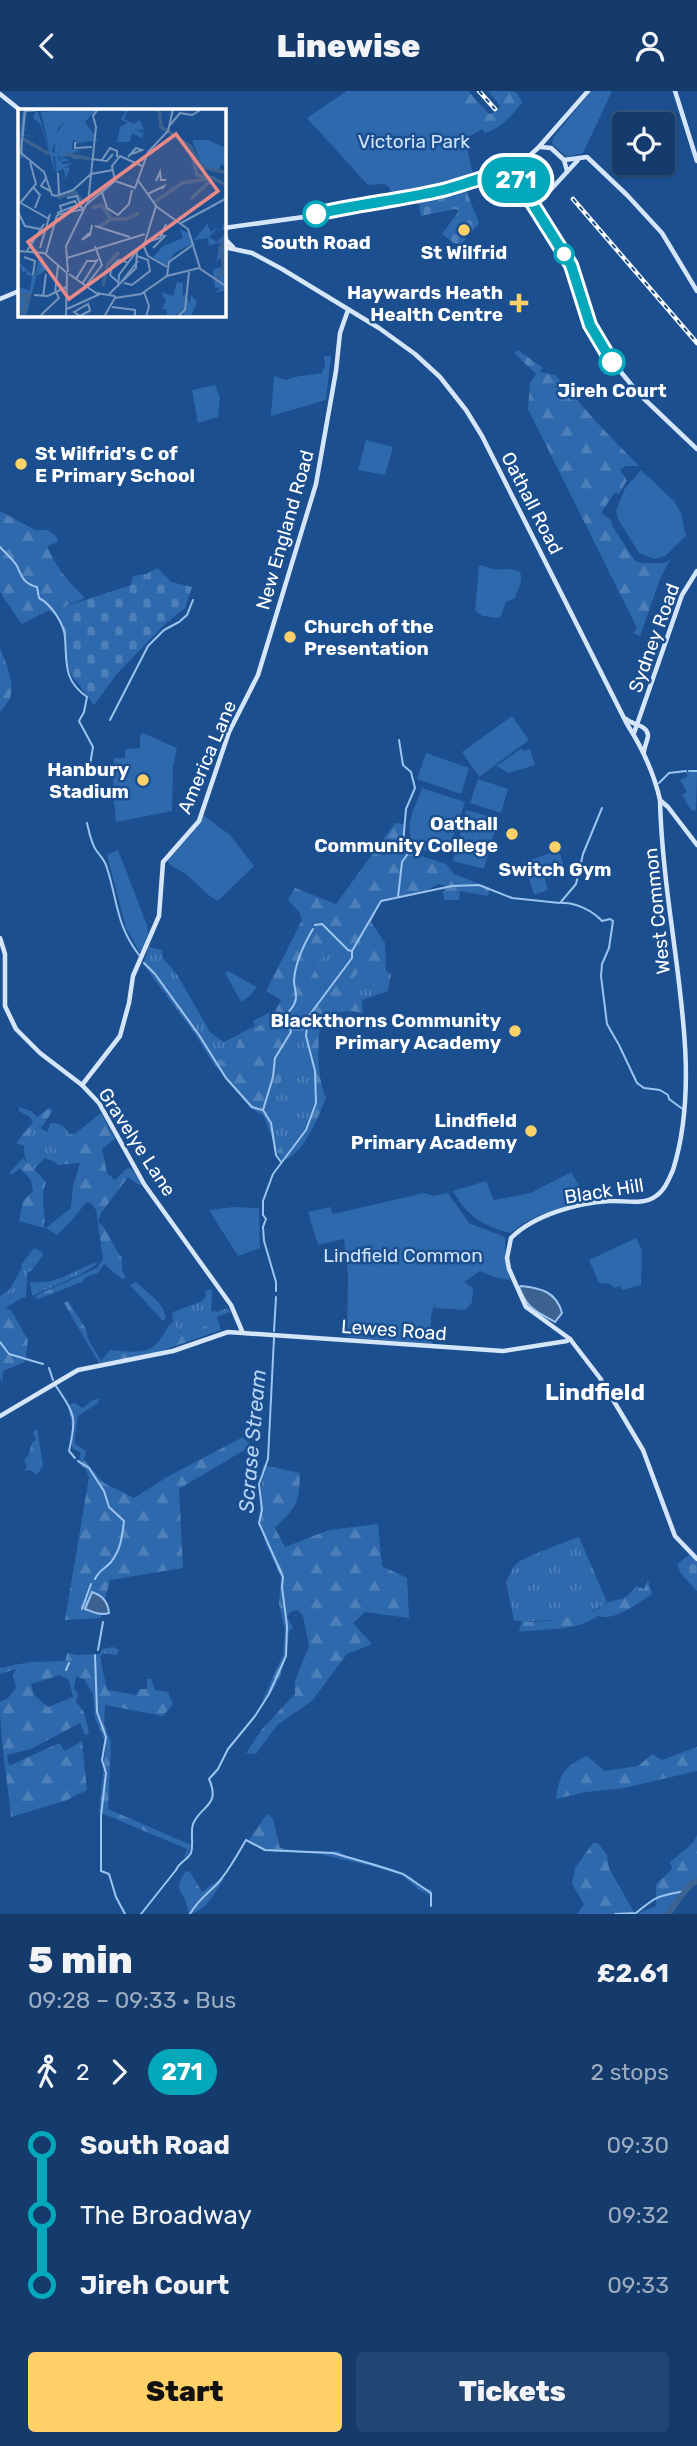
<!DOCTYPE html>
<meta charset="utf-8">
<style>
:root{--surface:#143b6b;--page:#214673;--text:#f1f3f6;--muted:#9dadc1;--line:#33557e;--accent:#ffd166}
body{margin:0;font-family:Rubik,sans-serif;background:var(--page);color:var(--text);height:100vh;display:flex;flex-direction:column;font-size:26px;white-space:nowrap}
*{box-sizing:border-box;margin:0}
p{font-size:23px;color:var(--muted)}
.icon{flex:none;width:38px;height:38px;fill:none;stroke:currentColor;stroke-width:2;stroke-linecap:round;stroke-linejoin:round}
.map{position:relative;height:1823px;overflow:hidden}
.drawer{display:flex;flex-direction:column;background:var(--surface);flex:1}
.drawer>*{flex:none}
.badge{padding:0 14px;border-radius:23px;font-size:24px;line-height:46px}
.fabs{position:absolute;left:612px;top:21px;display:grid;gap:14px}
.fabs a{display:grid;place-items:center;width:63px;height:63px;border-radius:7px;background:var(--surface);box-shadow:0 2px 5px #0004,0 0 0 2px var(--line);font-size:35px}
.map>.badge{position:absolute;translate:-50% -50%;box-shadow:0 0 0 4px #fff}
.legs{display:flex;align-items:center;gap:10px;height:77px;padding:0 28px;font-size:23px}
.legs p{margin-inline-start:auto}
.summary{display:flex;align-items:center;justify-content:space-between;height:119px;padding:0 28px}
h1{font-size:38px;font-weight:800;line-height:52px}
.button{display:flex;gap:14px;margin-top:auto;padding:14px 28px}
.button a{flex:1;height:80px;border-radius:7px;background:var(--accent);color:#111;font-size:28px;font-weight:800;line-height:80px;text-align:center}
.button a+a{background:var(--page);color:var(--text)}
ul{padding:0 28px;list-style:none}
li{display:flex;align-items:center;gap:24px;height:70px;font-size:26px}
li i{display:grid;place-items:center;width:10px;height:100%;margin:0 9px;background:currentColor}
li i::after{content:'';width:18px;height:18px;margin:-9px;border:5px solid;border-radius:50%;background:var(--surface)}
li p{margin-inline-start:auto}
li:first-child i{background:linear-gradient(#0000 50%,currentColor 0)}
li:last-child i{background:linear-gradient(currentColor 50%,#0000 0)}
header{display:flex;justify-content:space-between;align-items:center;height:91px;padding:0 28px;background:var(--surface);font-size:32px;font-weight:800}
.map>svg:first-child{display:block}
.grass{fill:url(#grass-tufts)}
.forest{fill:url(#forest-firs);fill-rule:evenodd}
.cemetery{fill:url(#cemetery-stones)}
.green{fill:#2e69ad}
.water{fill:#3c6290;stroke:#9cc4f0;stroke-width:2}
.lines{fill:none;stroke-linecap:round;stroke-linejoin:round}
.stream{stroke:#9cc4f0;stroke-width:2}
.river{stroke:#3c6290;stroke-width:6}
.secondary{stroke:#d6e6fa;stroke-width:4.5}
.rail-casing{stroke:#fff;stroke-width:4.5}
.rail{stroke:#1b4f8f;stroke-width:2;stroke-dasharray:5;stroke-linecap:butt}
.line-1-casing{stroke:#fff;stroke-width:16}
.line-1{stroke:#03a8ba;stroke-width:10}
.stop-1-dot{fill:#fff;stroke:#03a8ba;stroke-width:3.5}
.poi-dot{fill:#ffd166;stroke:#1b4f8f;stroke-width:2.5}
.labels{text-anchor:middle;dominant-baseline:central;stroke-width:5;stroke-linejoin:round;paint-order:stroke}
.park-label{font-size:19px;fill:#cfe3fa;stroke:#1b4f8f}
.stop-label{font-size:19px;font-weight:bold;fill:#fff;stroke:#1b4f8f}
.poi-label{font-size:19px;font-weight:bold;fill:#fff;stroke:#1b4f8f;text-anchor:end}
.street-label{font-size:19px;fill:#fff;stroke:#1b4f8f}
.water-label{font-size:21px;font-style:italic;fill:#b5d3f5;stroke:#1b4f8f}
.quarter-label{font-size:23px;font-weight:bold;fill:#fff;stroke:#1b4f8f}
.inset-river{fill:none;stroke:#3c6290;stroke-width:3.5}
.inset-road{fill:none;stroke:#7695bc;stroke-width:2}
.view{fill:#e88989;fill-opacity:0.15;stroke:#e88989;stroke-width:3.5}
.inset-edge{fill:none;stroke:#fff;stroke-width:3.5}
</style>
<header><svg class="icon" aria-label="back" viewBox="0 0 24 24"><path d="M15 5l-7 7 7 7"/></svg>Linewise<svg class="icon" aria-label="person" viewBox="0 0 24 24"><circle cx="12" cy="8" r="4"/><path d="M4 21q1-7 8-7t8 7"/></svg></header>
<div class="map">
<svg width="697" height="1823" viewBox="0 0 697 1823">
<defs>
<pattern id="grass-tufts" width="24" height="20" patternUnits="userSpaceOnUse" patternTransform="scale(1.75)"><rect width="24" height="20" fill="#2e69ad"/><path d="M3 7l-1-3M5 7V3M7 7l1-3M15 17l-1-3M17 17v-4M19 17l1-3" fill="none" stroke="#4d80b9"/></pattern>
<pattern id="forest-firs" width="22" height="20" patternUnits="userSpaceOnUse" patternTransform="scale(1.75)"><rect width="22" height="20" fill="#2e69ad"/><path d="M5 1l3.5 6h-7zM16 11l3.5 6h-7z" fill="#4d80b9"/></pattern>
<pattern id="cemetery-stones" width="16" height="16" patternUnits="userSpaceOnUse" patternTransform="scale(1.75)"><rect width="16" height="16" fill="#2e69ad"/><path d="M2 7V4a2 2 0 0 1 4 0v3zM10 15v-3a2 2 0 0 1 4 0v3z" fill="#4d80b9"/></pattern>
</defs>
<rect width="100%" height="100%" fill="#1b4f8f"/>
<g class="grass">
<polygon points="149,856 162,859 163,867 178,885 210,941 224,951 255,935 253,930 270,921 272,926 238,949 234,967 226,972 219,968 213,972 195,943 143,873"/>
<polygon points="337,856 350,866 330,899 323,894 312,873"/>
<polygon points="361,877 378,878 382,882 384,900 388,900 362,909 353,886"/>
<polygon points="305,940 317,1004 305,1036 296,1052 286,1047 277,1061 264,1025 290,972 299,941"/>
<path d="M51 1032C60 1032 66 1035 69 1044L57 1046V1072L45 1067 33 1079C19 1062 22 1051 37 1035L47 1041Z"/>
<polygon points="34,1157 41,1160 43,1164 32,1179 27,1182 26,1206 18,1209 6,1217 0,1215 0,1205 9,1199 22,1177 21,1174"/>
<path d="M94 1172 97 1173 79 1184 32 1205 30 1191C55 1194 72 1181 94 1172Z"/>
<path d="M212 1198 211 1232 188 1244C177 1240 170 1234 173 1221L202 1210 206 1205 205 1200Z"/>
<path d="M579 1446 607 1511C583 1531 544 1530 514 1530L506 1491C509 1485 513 1476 517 1472 521 1468 574 1447 579 1446Z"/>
</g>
<g class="forest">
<path d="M398 0H468L489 23 493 22 500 15 488 0H513L518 3 522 12C510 26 504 36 485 42L482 38 455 53Z"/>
<polygon points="518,259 543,277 540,281 555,284 601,336 639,375 625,375 620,379 627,389 619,403 615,401 601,422 611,429 613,436 635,470 642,472 664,472 670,469 660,488 640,545 633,542 637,537 528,318 530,292 536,283 514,262"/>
<path d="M0 420 35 439H48L56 445 58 451 47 455C57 479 67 488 85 507L51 521 49 519 22 533 20 531 0 501Z"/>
<path d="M0 557C5 570 16 593 10 607 8 612 3 617 0 621Z"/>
<path d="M395 732 405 733 404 753 412 762 446 773 454 783 490 797 488 805 460 800 459 809H444L443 801 446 795 439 793 427 799 380 810 371 831 385 852 386 880 391 883 388 900H384L377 891 382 882 379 878 370 886 361 878 354 886 362 909 363 922C346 918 333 920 320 933 318 958 316 983 326 1007 318 1026 304 1064 282 1070L277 1061 286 1047 296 1052 305 1036 317 1004 305 941H299L290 972 264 1025 250 1017 213 972 219 968 226 972 234 967 238 949 272 926 281 909 266 900 302 829 299 821 288 809 295 797 336 813ZM337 856 349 867 329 899 323 894 312 873Z"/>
<polygon points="19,1016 31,1020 37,1026 49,1017 53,1019 41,1037 37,1036 30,1043 25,1055 16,1052 33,1031 30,1026 19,1020"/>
<path d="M101 1022 115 1048 102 1058 107 1082 115 1089 126 1078 131 1077 142 1093 139 1094 128 1086 101 1122 98 1130C109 1141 112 1154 122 1167V1180L126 1186 124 1188H122L104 1173 98 1182 86 1186 82 1191 38 1208 35 1205 97 1177 103 1168 96 1119 91 1112 86 1111C77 1124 68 1133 57 1144L46 1137 71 1117 73 1095 80 1072 57 1074V1046L76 1042Z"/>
<path d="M23 1067 46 1091C39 1112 47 1121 44 1137L19 1130 23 1110 33 1100 31 1089 20 1077 13 1083 9 1082Z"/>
<path d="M136 1191C147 1202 164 1211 166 1228L162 1229 130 1194Z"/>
<path d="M68 1210 86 1238 88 1248 101 1270 110 1259C123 1260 145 1264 155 1254 162 1248 166 1238 172 1231L178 1240 188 1244 211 1232 210 1222 214 1220 217 1221 228 1217 230 1221 217 1226 221 1239 155 1262 99 1272 64 1212Z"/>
<polygon points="0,1215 11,1219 28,1249 25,1271 3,1280 2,1293 0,1286"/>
<polygon points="99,1307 98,1312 78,1325 74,1352 86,1360 84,1369 104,1392 134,1407 167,1386 243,1346 251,1355 179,1398 183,1477 110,1489 100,1527 65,1529 89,1386 85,1377 78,1373 81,1362 72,1357 72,1335 68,1314 74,1312 83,1317 91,1310"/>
<polygon points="37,1338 43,1374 37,1384 30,1379 24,1380 27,1376 24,1369 28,1365 32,1352 36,1349 33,1341"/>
<path d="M263 1374 300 1382C299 1414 297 1415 275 1437L285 1456 329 1439 378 1433 382 1475 407 1487 409 1527 365 1521 353 1532 372 1553 347 1563 312 1610 277 1634 256 1663 246 1662 263 1637 295 1603V1590L309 1555 303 1525 298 1519 290 1521 287 1526 293 1537 289 1540C287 1563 282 1597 262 1610L283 1564 285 1539 279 1513 281 1486 267 1456 259 1432Z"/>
<path d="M648 1489 652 1503C636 1513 617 1530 598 1525 576 1541 546 1537 519 1541L522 1530C546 1533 571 1526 594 1520 600 1518 603 1513 609 1511 625 1506 623 1511 636 1495L644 1498Z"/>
<path d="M113 1556 119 1559 117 1564 103 1562 100 1566 107 1599 136 1604 139 1598H147V1588H151L155 1599 168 1601 173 1613 163 1625 105 1614 104 1634 111 1651 108 1718 191 1754 187 1766H184L187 1758 99 1721 106 1654 95 1627 93 1603 84 1588 76 1586 74 1597 78 1603 76 1611 84 1621 89 1642 85 1644 80 1632 31 1658 7 1664 9 1675 59 1652 65 1660 82 1650 87 1699 67 1709 11 1726C7 1687 0 1649 0 1611L8 1607 16 1597 13 1584 16 1578 0 1583V1577L30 1571 65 1570 67 1562 79 1564 100 1563 102 1558ZM60 1584 69 1589 73 1606 48 1616 34 1604 31 1593Z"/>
<path d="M697 1656V1680L624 1697 586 1701 556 1708C559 1684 564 1675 587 1665L605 1680 638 1675 652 1663 662 1669Z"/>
<polygon points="267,1723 273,1728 280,1757 305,1761 339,1760 348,1766 390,1777 410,1785 424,1797 433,1799 429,1804 419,1799 402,1784 376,1776 319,1763 264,1760 248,1750"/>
<polygon points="697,1744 697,1793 689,1798 672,1823 636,1823 656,1815 656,1793 672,1778 670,1771 693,1752"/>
<polygon points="593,1752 598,1752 607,1764 609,1777 635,1823 577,1823 584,1813 572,1793 575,1777"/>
<path d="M186 1780 190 1781 202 1801 220 1788H224C214 1802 206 1821 188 1823 189 1800 169 1803 186 1780Z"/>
</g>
<g class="cemetery">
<polygon points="466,99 479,132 459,156 442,143 459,120 455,118 421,125 418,110"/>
<polygon points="158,477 171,491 192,496 185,517 163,535 116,584 94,614 70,582 65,566 66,547 54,519 131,494 133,485 146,483"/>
<polygon points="689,1464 697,1471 697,1500 681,1483 677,1473"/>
</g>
<g class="green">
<polygon points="347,0 453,0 482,38 465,48 474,88 392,106 389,96 384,93 368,94 307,27"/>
<polygon points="591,0 612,0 583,62 567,66 552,53 553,47"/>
<polygon points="324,265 331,265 326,309 271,325 274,285 286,289 294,286 322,282 325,274"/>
<polygon points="215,294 220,306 218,326 198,332 192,299"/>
<polygon points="366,349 393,356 385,384 358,379"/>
<polygon points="641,379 674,410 681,422 686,445 665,465 655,468 639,462 618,428 616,420 625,397"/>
<path d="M482 474C499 483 506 474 520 481 523 491 518 497 515 507L506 511 501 525 497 527 483 525 475 520 479 475Z"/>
<polygon points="512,625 529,649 479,686 462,661"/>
<polygon points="143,642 177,657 173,676 172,720 116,731 113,701 114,667 125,667 125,658 140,657 140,644"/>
<polygon points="522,657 524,660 530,658 535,674 509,682 496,675"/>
<polygon points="426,662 469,677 461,703 417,688"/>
<polygon points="685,681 697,681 696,720 691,719 682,704 687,701 680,689 688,685"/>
<polygon points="478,688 508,698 501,722 470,712"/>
<path d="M422 697 465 711C456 735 453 773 418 757 400 739 415 717 422 697Z"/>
<polygon points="466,719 498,728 484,778 453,770"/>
<path d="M203 724 230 744 254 775 218 810C204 803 195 789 181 780 175 776 171 776 167 770Z"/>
<polygon points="118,759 147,834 148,844 140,862 126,837 107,764"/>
<polygon points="559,759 564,775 543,782 548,799 534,804 524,771"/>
<polygon points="228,880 257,896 250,905 241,911 225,882"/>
<path d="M571 1081 588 1109C561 1117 532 1123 511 1142 482 1135 467 1125 453 1100L486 1090 494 1109 531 1102Z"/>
<path d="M424 1102 434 1105 448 1102 469 1132 505 1146V1168L510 1189 494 1186 480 1180 464 1191 473 1197 472 1211 466 1219 434 1217 435 1212C429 1224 431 1239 432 1253L347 1246 348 1185 344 1148 318 1154 308 1121 330 1116 333 1123Z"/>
<polygon points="234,1116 259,1117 260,1157 238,1165 209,1119"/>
<polygon points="636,1147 642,1159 641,1194 622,1199 620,1195 614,1197 610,1193 599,1192 589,1169"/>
</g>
<g class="water">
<path d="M521 1195C540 1197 556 1200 562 1222L555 1231C536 1220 528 1219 519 1196Z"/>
<path d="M92 1501C103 1505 108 1511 109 1522 101 1525 93 1521 85 1518Z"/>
</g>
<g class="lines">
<g class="stream">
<path d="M0 456C5 462 13 468 17 475 22 486 24 493 37 496L39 507C51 513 65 534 65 547 67 572 63 589 87 606L84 621 79 630 93 656 90 674"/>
<polyline points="110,629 148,555 164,539 179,531 187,524 193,509"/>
<polyline points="689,680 697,680"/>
<polyline points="659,692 669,682 686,680"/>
<path d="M87 732C89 740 91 752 96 759 100 765 105 769 107 777 118 811 116 834 139 864"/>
<polyline points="398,806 402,771 409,761 403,753 406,718 415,697 411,681 403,674 399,649"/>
<path d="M562 812C575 811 593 820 602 830L610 828 613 830 609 857 602 873 601 885 607 933 619 954 637 992 644 997 660 999 668 1004 669 1008 684 1019"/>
<polyline points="315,834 322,833 348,859 352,860"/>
<polyline points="144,872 155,883 199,944 226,987 252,1016 262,1019"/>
<path d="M281 1071 276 1064 271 1032 263 1019 273 986 275 967 291 941 286 924C289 920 293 917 295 911 298 904 294 897 294 890 295 872 304 853 313 838"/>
<polyline points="276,1200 276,1191 264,1150 263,1136 266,1128 263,1124 263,1110 273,1083 306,1039 316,1012 315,980 306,945 308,926 352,867 352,860 381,810 452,795 479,794 512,807 560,812 576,793 583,763 602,717"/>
<polyline points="274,1240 276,1206"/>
<polyline points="0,1251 9,1263 43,1273"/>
<polyline points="49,1277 53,1289"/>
<path d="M56 1295C75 1324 77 1325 69 1360L75 1367"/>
<path d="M78 1370 89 1377 104 1400 109 1416 124 1430C122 1446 121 1458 111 1471 105 1478 99 1479 95 1488"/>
<polyline points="82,1518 91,1493"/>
<polyline points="98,1559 103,1531"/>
<polyline points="95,1564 97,1621 106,1646 102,1669 106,1682 101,1725 101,1780 109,1783 116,1806 125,1823"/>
<polyline points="66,1579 69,1572"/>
<path d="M141 1823 176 1779C180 1770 187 1770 191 1762 194 1753 190 1742 193 1733 201 1714 221 1715 209 1688L218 1678 228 1658 255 1625 269 1603 286 1565 287 1535 282 1496 283 1486 259 1432 262 1419 259 1393 268 1368 274 1247"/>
<path d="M190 1823C197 1810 207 1803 217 1793 229 1780 237 1764 246 1749L265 1759 333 1762 375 1774 403 1783 431 1802V1815"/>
<path d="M615 1823 636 1822C658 1804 658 1805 685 1800"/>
</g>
<polyline class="river" points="667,1823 691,1793 697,1790"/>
<g class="secondary">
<polyline points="675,0 697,70"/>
<polyline points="0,3 20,19"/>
<polyline points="540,56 551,57 564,69 567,80"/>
<polyline points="564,69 587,66 627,104 662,142 697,200"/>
<polyline points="517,75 515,81 519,91 571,174 586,224 606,263 639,303 697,358"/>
<polyline points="500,83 511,83 516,89"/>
<polyline points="532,111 536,112 543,107 578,69"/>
<polyline points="224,137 311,125 422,104 466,94 499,83 518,75 538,57 588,0"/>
<polyline points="224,141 226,147 224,152"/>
<polyline points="226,149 233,156"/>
<path d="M224 156 252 162 282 178 379 237 415 263 440 286 466 319 482 345 627 633C641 655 654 682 660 709 661 751 666 794 672 837 682 915 697 1003 673 1079 669 1088 665 1099 656 1105 643 1115 624 1109 609 1110 577 1112 534 1124 511 1147L507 1167 509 1178 526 1216 570 1248 600 1287 643 1359 675 1445 697 1468"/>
<polyline points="0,208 19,200"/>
<path d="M626 628C633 634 647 634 648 644 648 649 644 656 644 661"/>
<polyline points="634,642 682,504 697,480"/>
<polyline points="661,710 668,716 697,754"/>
<polyline points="0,847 5,863 5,915 16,938 40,962 82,994 99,1012 144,1093 231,1214 242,1240"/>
<polyline points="82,994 120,945 129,912 133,885 159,825 163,771 199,730 229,641 258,584 316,393 336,280 340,242 348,219"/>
<polyline points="0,1325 78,1279 173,1260 228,1241 503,1260 567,1250 570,1248"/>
</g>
<defs>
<g id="rail">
<polyline points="479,0 495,18"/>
<polyline points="573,108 697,252"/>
</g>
</defs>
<use href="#rail" class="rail-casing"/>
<use href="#rail" class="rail"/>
</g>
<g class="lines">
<defs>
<path id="line-1" d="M316 123C358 113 401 109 443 99 460 95 497 80 511 83L519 91 571 174 590 234 612 271"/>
</defs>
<use href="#line-1" class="line-1-casing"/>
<use href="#line-1" class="line-1"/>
</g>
<g class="stop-1-dot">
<circle cx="316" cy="123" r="12"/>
<circle cx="564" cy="163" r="9"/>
<circle cx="612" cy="271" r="12"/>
</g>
<g class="poi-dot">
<circle cx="464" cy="139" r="7"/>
<path d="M515.5 201.5h7v7h7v7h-7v7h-7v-7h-7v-7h7z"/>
<circle cx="21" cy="373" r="7"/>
<circle cx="290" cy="546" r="7"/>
<circle cx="143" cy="689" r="7"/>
<circle cx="512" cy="743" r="7"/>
<circle cx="555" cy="756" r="7"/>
<circle cx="515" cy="940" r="7"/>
<circle cx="531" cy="1040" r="7"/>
</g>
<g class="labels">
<g class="park-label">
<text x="414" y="50">Victoria Park</text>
<text x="403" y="1164">Lindfield Common</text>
</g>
<g class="stop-label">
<text x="316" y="151">South Road</text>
<text x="612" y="299">Jireh Court</text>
</g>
<g class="poi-label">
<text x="464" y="161" text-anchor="middle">St Wilfrid</text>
<text x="503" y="201">Haywards Heath<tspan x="503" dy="22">Health Centre</tspan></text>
<text x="35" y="362" text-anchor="start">St Wilfrid's C of<tspan x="35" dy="22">E Primary School</tspan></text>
<text x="304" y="535" text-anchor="start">Church of the<tspan x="304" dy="22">Presentation</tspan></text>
<text x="129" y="678">Hanbury<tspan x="129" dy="22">Stadium</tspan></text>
<text x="498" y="732">Oathall<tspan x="498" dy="22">Community College</tspan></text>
<text x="555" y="778" text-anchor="middle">Switch Gym</text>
<text x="501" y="929">Blackthorns Community<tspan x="501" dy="22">Primary Academy</tspan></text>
<text x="517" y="1029">Lindfield<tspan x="517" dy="22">Primary Academy</tspan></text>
</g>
<g class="street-label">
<text transform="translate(532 412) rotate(63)">Oathall Road</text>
<text transform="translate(285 439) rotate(-74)">New England Road</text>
<text transform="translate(654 547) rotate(-70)">Sydney Road</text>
<text transform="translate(207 666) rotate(-67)">America Lane</text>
<text transform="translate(657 820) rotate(-96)">West Common</text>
<text transform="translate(137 1051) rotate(57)">Gravelye Lane</text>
<text transform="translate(604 1100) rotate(-9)">Black Hill</text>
<text transform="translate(394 1239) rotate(4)">Lewes Road</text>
</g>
<g class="water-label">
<text transform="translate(252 1350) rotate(-85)">Scrase Stream</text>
</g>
<g class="quarter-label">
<text x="595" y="1301">Lindfield</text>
</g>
</g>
<g transform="translate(18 18)">
<rect width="208" height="208" fill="#1b4f8f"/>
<path d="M55 0H79L67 13 80 31 57 35V31L43 30 42 46 38 45 45 55 55 54 38 64 36 28ZM174 31H190L208 39V57L203 55 201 61 185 58ZM162 120 173 125 176 134 156 144 148 158 135 148 145 137 165 129Z" fill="#2e69ad"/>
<path d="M5 0 20 3 32 44 23 3 59 0 40 19 34 43 42 45 43 29 47 21 44 30H55L54 40 63 41 52 45 72 50H55L52 46 43 49 53 51 44 53 46 59 52 58 48 70 42 47H35L37 64 23 16 15 9 17 3 9 2 6 26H15L3 27 6 48 2 50 1 31ZM102 0H110L106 10 116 15 122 11 126 21 116 20 126 24 124 29 114 24 112 33H99L102 18 110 14 103 10 107 3ZM205 113 208 121 199 120 191 128 199 133 208 124 209 181 196 184 204 178 197 179 195 160 204 158V147L198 153 203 133 191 137 190 129 176 131 189 115 193 123 197 120 194 114 198 121 204 120ZM24 147 28 161 19 167 23 149 8 208H3L0 183 2 178 12 182 14 167 8 166 10 161 5 164 1 154 17 167 21 148ZM159 173 165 174V189L167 184 172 194 173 186 179 193 173 208 163 204 149 208 148 200H144L148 192 143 183 155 187Z" fill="#2e69ad"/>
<path class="inset-river" d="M141 0 143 18 172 37 184 58 209 64M5 30 31 45M48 45 72 50M174 47 179 66 195 69M40 89 57 83 66 94M173 90 192 72M137 93 164 74 195 69 209 77M74 99 84 96 92 109M81 118 93 110H108L121 104M200 169 206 157 202 140 209 125M85 177 90 155 101 143M0 187 11 186 4 208"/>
<path class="inset-road" d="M7 0 3 44 26 63 34 86 38 87M7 2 32 0M152 16 162 4 174 6 184 0M57 33V39L74 38M110 48 118 39 124 41 114 45M73 50 89 52 95 45M84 51 92 39 99 42V48M40 64 41 86M28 69 23 77 34 83M119 70 139 98 170 120 182 159M97 72 94 57 102 47 124 57M138 72 142 63 143 71H148M16 79 22 86 17 99M84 83 89 99 100 106 111 95 114 81M130 85 146 77 144 80M38 87 55 81 73 65 95 61M49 89 59 87 63 98M1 93 31 110M3 93 18 75 12 53M70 94 78 18 75 7 80 0M43 101 42 97 57 92 59 96M0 103 7 117 22 120M39 104 59 96 65 99M39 106 66 100M163 114 209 89M77 117 112 128M71 124 64 131 72 126 74 116M126 134 142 129 148 115M125 136 130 147 149 158M22 139 32 105M135 139 147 127 143 126M0 142 26 144 49 164M9 142 26 115M28 145 39 106M6 148 17 152 15 166M49 149 127 125M50 163 48 137 68 96 97 72 117 79 130 43 150 22 155 0M51 165 78 184 97 187M149 167 151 153 176 135M58 170 69 152H79M104 172 120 152M100 173 92 166 94 157 100 151 109 153M106 174 114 176 132 162 130 151 119 147M64 175 80 150M100 178 101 166 118 143M64 182 84 156 77 137M126 183 131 197 128 208M37 184 40 156M91 185 118 159 119 142 127 133 138 97M16 186 30 187 50 177M25 188 28 165M97 189 123 185 149 167 181 159 209 178M94 198 117 201V207M49 200 82 185M72 201 70 195 56 203 62 207 73 201M23 206 41 189 38 183M48 208 49 164M86 208 98 187M159 208 167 201 171 163"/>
<path class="view" d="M158 25 200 82 51 190 10 133Z"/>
<rect width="208" height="208" class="inset-edge"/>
</g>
</svg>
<div class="fabs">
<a><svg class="icon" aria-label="locate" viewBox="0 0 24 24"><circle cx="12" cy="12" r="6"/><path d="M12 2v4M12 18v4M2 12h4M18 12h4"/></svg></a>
</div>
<b class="badge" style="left:516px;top:89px;background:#03a8ba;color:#fff">271</b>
</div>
<section class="drawer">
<div class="summary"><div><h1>5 min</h1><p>09:28 – 09:33 · Bus</p></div><b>£2.61</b></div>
<div class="legs"><svg class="icon" aria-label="walk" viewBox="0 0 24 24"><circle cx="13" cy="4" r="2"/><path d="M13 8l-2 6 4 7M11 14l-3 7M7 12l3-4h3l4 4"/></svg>2<svg class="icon" aria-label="forward" viewBox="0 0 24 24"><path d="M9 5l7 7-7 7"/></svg><b class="badge" style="background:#03a8ba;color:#fff">271</b><p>2 stops</p></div>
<ul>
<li><i style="color:#03a8ba"></i><b>South Road</b><p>09:30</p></li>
<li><i style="color:#03a8ba"></i><span>The Broadway</span><p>09:32</p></li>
<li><i style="color:#03a8ba"></i><b>Jireh Court</b><p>09:33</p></li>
</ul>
<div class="button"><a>Start</a><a>Tickets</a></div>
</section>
